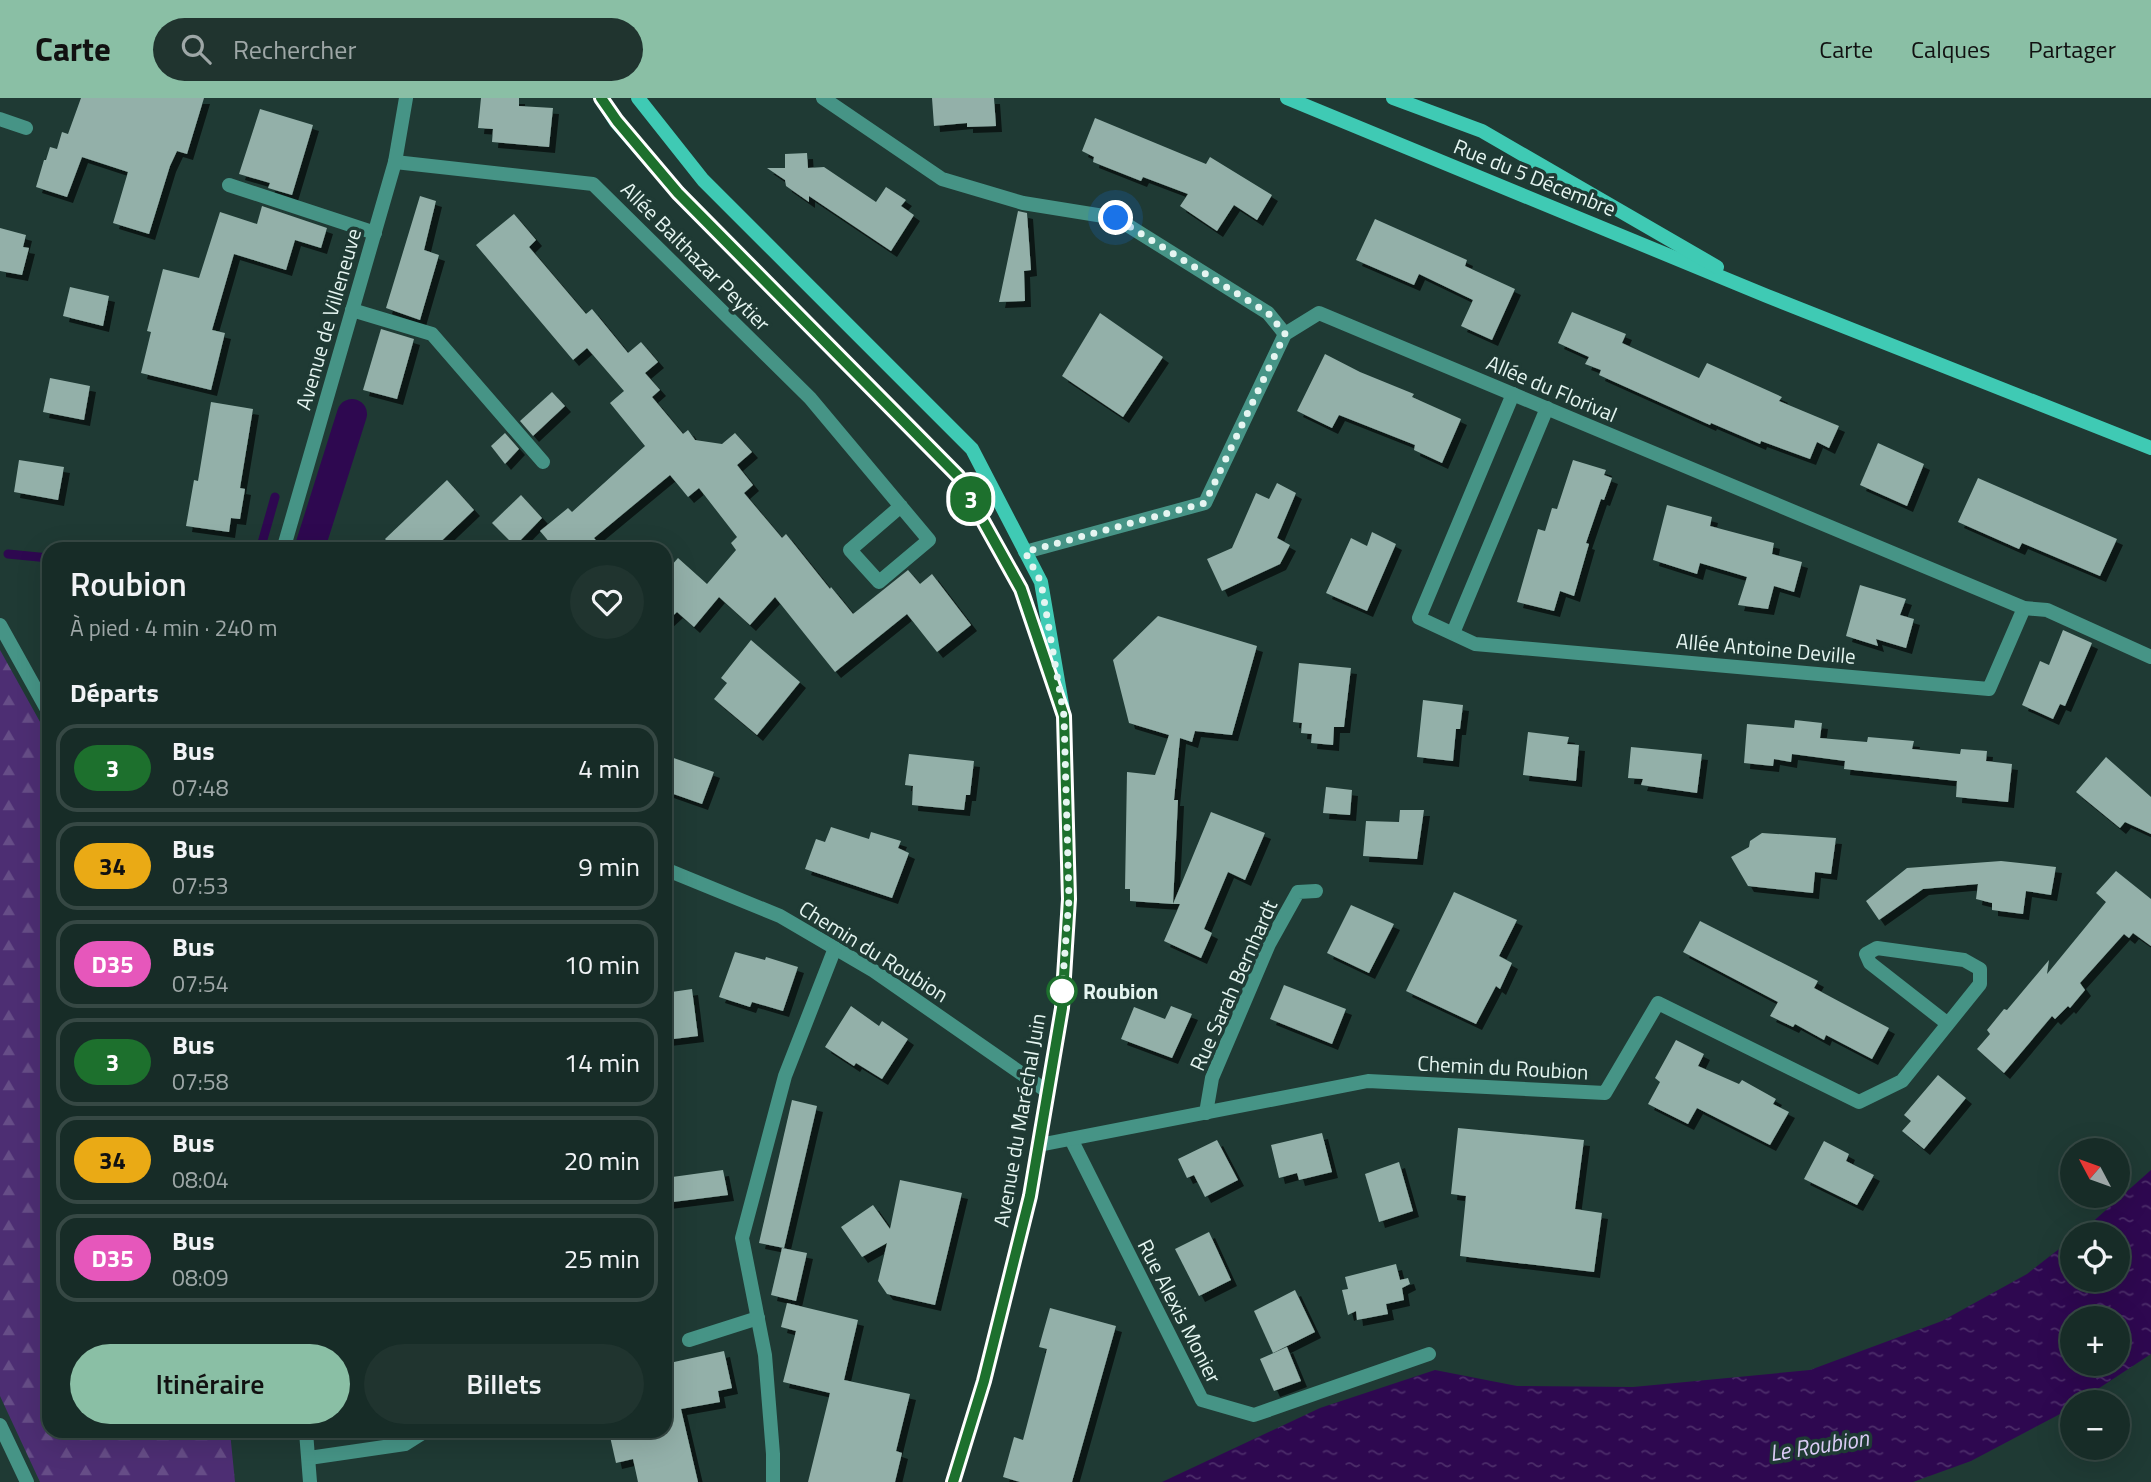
<!DOCTYPE html>
<html lang="fr">
<meta charset="utf-8">
<style>
:root{--surface:#172c27;--page:#20342f;--text:#f1f3f6;--muted:#9ea7a7;--line:#364844;--accent:#8abfa5}
body{margin:0;font-family:"Titillium Web",sans-serif;background:var(--page);color:var(--text);height:100vh;display:flex;flex-direction:column;font-size:26px;white-space:nowrap}
*{box-sizing:border-box;margin:0}
p{font-size:23px;color:var(--muted)}
.icon{flex:none;width:38px;height:38px;fill:none;stroke:currentColor;stroke-width:2;stroke-linecap:round;stroke-linejoin:round}
.map{position:relative;flex:1;overflow:hidden}
.drawer{position:absolute;left:42px;top:444px;width:630px;height:896px;display:flex;flex-direction:column;background:var(--surface);border-radius:21px;box-shadow:0 7px 28px #0002,0 0 0 2px var(--line)}
.drawer>*{flex:none}
.badge{padding:0 14px;border-radius:23px;font-size:24px;line-height:46px}
.needle{width:46px;rotate:311deg}
.controls{position:absolute;left:2060px;top:1040px;display:grid;gap:14px}
.controls a{display:grid;place-items:center;width:70px;height:70px;border-radius:50%;background:var(--surface);box-shadow:0 7px 28px #0002,0 0 0 2px var(--line);font-size:35px}
.you{position:absolute;width:35px;height:35px;margin:-18px;border:5px solid #fff;border-radius:50%;background:#1a73e8;box-shadow:0 0 0 10px #1a73e833}
.map>.badge{position:absolute;translate:-50% -50%;box-shadow:0 0 0 4px #fff}
h2{padding:0 28px;font-size:26px;line-height:63px}
.round{display:grid;place-items:center;flex:none;width:74px;height:74px;border-radius:37px;background:var(--page)}
.summary{display:flex;align-items:center;justify-content:space-between;height:119px;padding:0 28px}
h1{font-size:33px;font-weight:600;line-height:52px}
.button{display:flex;gap:14px;margin-top:auto;padding:14px 28px}
.button a{flex:1;height:80px;border-radius:42px;background:var(--accent);color:#111;font-size:28px;font-weight:600;line-height:80px;text-align:center}
.button a+a{background:var(--page);color:var(--text)}
ul{padding:0;list-style:none}
li{display:flex;align-items:center;gap:21px;height:88px;margin:0 14px 10px;padding:0 14px;border:4px solid var(--line);border-radius:21px}
li div{flex:1}
li b{display:block;font-size:26px}
li em{font-style:normal}
li .badge{min-width:77px;font-weight:700;text-align:center}
header{display:flex;align-items:center;gap:42px;box-sizing:border-box;height:98px;padding:0 35px;background:var(--accent);color:#111}
header strong{font-size:33px}
nav{display:flex;gap:38px;margin-inline-start:auto;font-size:24px}
.search{width:490px;height:63px;background:var(--page);display:flex;align-items:center;gap:18px;box-sizing:border-box;padding:0 24px;border-radius:38px;color:var(--muted);font-size:26px}
.map>svg:first-child{display:block}
.forest{fill:url(#forest-firs)}
.water{fill:url(#water-ripples);fill-rule:evenodd}
.lines{fill:none;stroke-linecap:round;stroke-linejoin:round}
.stream{stroke:#2e0850;stroke-width:9}
.canal{stroke:#2e0850;stroke-width:30}
.building{fill:#93b0a9;filter:url(#shadow)}
.minor{stroke:#469486;stroke-width:14}
.tertiary{stroke:#469486;stroke-width:14}
.secondary{stroke:#3fcab4;stroke-width:14}
.line-casing{stroke:#fff;stroke-width:16}
.line{stroke:#1d702d;stroke-width:10}
.walk{stroke:#e5f5f1;stroke-width:7;stroke-dasharray:0 12.6}
.stop-dot{fill:#fff;stroke:#1d702d;stroke-width:3.5}
.labels{text-anchor:middle;dominant-baseline:central;stroke-width:7;stroke-linejoin:round;paint-order:stroke}
.street-label{font-size:21px;fill:#e5f5f1;stroke:#1f3a34}
.stop-label{font-size:21px;font-weight:bold;fill:#e5f5f1;stroke:#1f3a34;text-anchor:start}
.water-label{font-size:23px;font-style:italic;fill:#dacbf5;stroke:#1f3a34}
</style>
<header>
<strong>Carte</strong>
<div class="search"><svg class="icon" aria-label="search" viewBox="0 0 24 24"><circle cx="10" cy="10" r="6"/><path d="M15 15l6 6"/></svg>Rechercher</div>
<nav><a>Carte</a><a>Calques</a><a>Partager</a></nav>
</header>
<div class="map">
<svg width="2151" height="1384" viewBox="0 0 2151 1384">
<defs>
<pattern id="forest-firs" width="22" height="20" patternUnits="userSpaceOnUse" patternTransform="scale(1.75)"><rect width="22" height="20" fill="#4d2e73"/><path d="M5 1l3.5 6h-7zM16 11l3.5 6h-7z" fill="#664d87"/></pattern>
<pattern id="water-ripples" width="26" height="14" patternUnits="userSpaceOnUse" patternTransform="scale(1.75)"><rect width="26" height="14" fill="#2e0850"/><path d="M2 4q2-2 4 0t4 0M15 11q2-2 4 0t4 0" fill="none" stroke="#4c2d6a"/></pattern>
<filter id="shadow"><feDropShadow dx="6" dy="6" stdDeviation="0" flood-color="#0009"/></filter>
</defs>
<rect width="100%" height="100%" fill="#1f3a34"/>
<polygon class="forest" points="0,552 49,640 49,1334 230,1334 235,1384 40,1384 0,1298"/>
<path class="water" d="M2151 1072V1256L2078 1304H2072V1308L2062 1315 1971 1363 1913 1384H1162L1320 1310 1435 1272 1517 1288 1633 1289 1810 1272 1942 1223 2027 1176 2072 1141V1181H2118V1136H2079ZM2072 1220H2118V1265H2072Z"/>
<g class="lines">
<g class="stream">
<polyline points="260,452 275,399"/>
<polyline points="8,456 49,460"/>
</g>
<polyline class="canal" points="309,452 352,316"/>
</g>
<g class="building">
<polygon points="81,0 204,0 187,56 177,53 170,68 149,136 113,125 128,74 82,59 67,99 36,89 44,62 46,62 50,49 57,51 62,34 68,36"/>
<polygon points="481,0 519,0 519,8 553,10 549,49 492,44 493,31 478,30"/>
<polygon points="932,0 994,0 996,28 967,29 967,25 934,28"/>
<polygon points="260,11 313,27 292,97 268,90 270,85 239,76"/>
<polygon points="1095,20 1206,66 1210,59 1272,97 1257,122 1234,107 1217,133 1180,108 1188,96 1143,79 1141,83 1093,64 1094,59 1082,53"/>
<polygon points="807,55 808,70 824,69 876,104 886,89 906,102 901,108 914,117 891,153 809,98 809,104 786,88 785,82 767,70 785,70 785,56"/>
<polygon points="420,98 436,103 424,152 439,157 420,222 386,210"/>
<polygon points="262,108 327,130 321,150 295,142 286,172 234,156 212,232 225,235 211,292 141,275 151,234 147,233 163,171 199,180 220,114 257,126"/>
<polygon points="1018,113 1027,115 1031,172 1024,173 1025,203 999,204"/>
<polygon points="514,116 536,142 529,149 586,216 592,211 628,255 641,244 658,264 645,275 660,292 652,299 683,336 688,332 695,342 722,346 735,335 752,354 737,367 753,387 744,395 782,440 786,436 830,491 831,489 853,516 908,472 920,486 932,476 971,527 937,554 907,516 835,574 775,499 750,527 719,499 694,529 677,514 665,525 665,475 678,460 707,486 736,452 731,445 737,439 699,390 688,399 670,377 594,440 604,452 556,452 540,433 568,410 572,414 645,348 610,305 624,293 587,250 573,262 476,147"/>
<polygon points="1375,121 1467,162 1465,168 1515,191 1492,242 1461,228 1473,202 1419,176 1414,187 1356,162"/>
<polygon points="0,130 26,137 23,149 29,150 22,177 0,173"/>
<polygon points="70,189 109,198 103,228 63,218"/>
<polygon points="1572,214 1626,236 1622,245 1699,280 1707,265 1782,299 1779,303 1839,328 1829,350 1817,344 1810,361 1761,343 1760,346 1711,325 1710,327 1599,277 1601,272 1585,266 1589,259 1558,245"/>
<polygon points="1100,215 1163,259 1123,319 1062,278"/>
<polygon points="381,231 414,241 397,301 363,292"/>
<polygon points="1325,256 1360,274 1414,296 1412,299 1461,321 1442,365 1414,352 1415,347 1339,317 1332,330 1297,313"/>
<polygon points="50,280 90,288 84,322 43,314"/>
<polygon points="552,294 565,308 533,338 520,323"/>
<polygon points="211,304 253,311 240,390 245,391 240,421 231,420 229,434 186,428 194,382 198,383"/>
<polygon points="505,335 519,351 505,366 491,348"/>
<polygon points="1878,345 1924,366 1907,408 1860,387"/>
<polygon points="19,362 64,369 58,402 14,394"/>
<polygon points="1573,362 1606,372 1604,377 1612,380 1604,402 1601,401 1586,445 1589,446 1574,498 1560,493 1554,513 1517,504 1538,431 1545,433 1552,410 1557,411"/>
<polygon points="1978,380 2117,441 2100,478 2022,445 2019,451 1958,424"/>
<polygon points="447,382 474,412 432,452 395,452 385,441"/>
<polygon points="1277,385 1296,395 1277,440 1290,447 1280,466 1222,493 1207,461 1232,450 1256,395 1269,401"/>
<polygon points="521,397 542,420 515,448 492,425"/>
<polygon points="1667,407 1712,419 1710,428 1774,445 1772,456 1802,464 1794,494 1774,488 1768,511 1738,507 1747,479 1700,465 1697,476 1653,462"/>
<polygon points="1372,434 1396,446 1367,513 1326,495 1351,440 1367,448"/>
<polygon points="1860,487 1906,501 1900,517 1914,521 1906,550 1876,541 1878,548 1846,538"/>
<polygon points="1158,518 1257,548 1232,637 1195,633 1192,644 1180,640 1174,702 1178,702 1173,806 1130,803 1130,791 1125,791 1127,674 1155,677 1169,637 1129,625 1113,562"/>
<polygon points="2063,532 2092,545 2065,608 2060,606 2053,621 2022,607 2040,563 2049,567"/>
<polygon points="751,542 800,584 757,637 714,601 727,585 721,580"/>
<polygon points="1299,565 1351,570 1344,629 1334,629 1333,647 1311,645 1312,636 1301,635 1302,625 1293,624"/>
<polygon points="1423,602 1463,607 1460,631 1456,631 1453,663 1417,659"/>
<polygon points="1795,622 1822,625 1820,640 1867,644 1868,639 1914,643 1912,651 1960,656 1961,651 1987,653 1986,663 2012,666 2008,704 1956,699 1957,683 1844,671 1845,663 1792,656 1791,664 1774,661 1773,668 1744,665 1747,626 1794,630"/>
<polygon points="1528,634 1569,639 1567,646 1579,647 1576,683 1523,677"/>
<polygon points="1631,649 1702,656 1697,695 1641,687 1643,681 1628,680"/>
<polygon points="909,656 974,663 970,697 966,697 964,712 912,707 913,688 905,687"/>
<polygon points="665,657 714,674 702,706 665,693"/>
<polygon points="2106,659 2151,699 2151,736 2125,724 2120,730 2076,694"/>
<polygon points="1326,689 1352,692 1350,717 1323,715"/>
<polygon points="1400,712 1424,712 1417,761 1363,758 1366,723 1399,724"/>
<polygon points="1211,714 1265,735 1245,782 1228,774 1204,831 1212,835 1201,860 1164,843 1180,806 1173,806"/>
<polygon points="831,729 869,741 871,734 901,743 898,750 909,755 892,800 805,771 816,741 825,744"/>
<polygon points="1762,735 1836,740 1831,776 1815,774 1813,795 1748,788 1731,759 1749,749 1750,743"/>
<polygon points="2001,763 2056,769 2051,797 2026,793 2023,816 1992,812 1992,805 1976,801 1978,786 1923,791 1879,822 1866,803 1907,770"/>
<polygon points="2116,773 2151,801 2151,848 2133,835 2129,840 2124,836 2080,885 2085,892 2070,910 2068,908 2055,921 2052,918 2004,975 1977,951 1990,936 1987,932 2004,911 2007,912 2049,862 2047,876 2106,804 2096,795"/>
<polygon points="1454,794 1517,822 1499,858 1512,865 1500,891 1496,888 1476,926 1406,893"/>
<polygon points="1351,807 1394,826 1369,875 1327,855"/>
<polygon points="1700,823 1818,883 1814,890 1889,930 1872,961 1826,937 1824,942 1795,926 1793,929 1770,918 1778,904 1683,854"/>
<polygon points="735,854 765,862 766,859 798,869 783,913 752,904 750,909 719,899"/>
<polygon points="1284,887 1346,911 1332,946 1270,921"/>
<polygon points="692,891 698,938 665,942 665,895"/>
<polygon points="851,908 879,928 882,923 908,941 882,981 856,965 854,968 825,949"/>
<polygon points="1171,908 1192,916 1172,960 1121,941 1134,909 1165,921"/>
<polygon points="1676,942 1704,956 1698,968 1739,986 1742,982 1776,1001 1773,1006 1789,1014 1770,1047 1697,1010 1688,1026 1648,1006 1660,984 1655,980"/>
<polygon points="1938,977 1966,1000 1924,1051 1902,1033 1911,1023 1904,1017"/>
<polygon points="792,1002 817,1008 784,1150 759,1145"/>
<polygon points="1458,1030 1584,1042 1575,1111 1602,1115 1594,1174 1460,1158 1466,1098 1451,1096"/>
<polygon points="1322,1035 1332,1074 1299,1082 1297,1075 1279,1080 1271,1047"/>
<polygon points="1217,1042 1238,1082 1205,1099 1194,1077 1187,1080 1178,1061"/>
<polygon points="1824,1043 1849,1056 1846,1063 1874,1077 1857,1107 1804,1081"/>
<polygon points="1399,1064 1413,1113 1379,1124 1365,1076"/>
<polygon points="723,1072 728,1097 665,1105 665,1080"/>
<polygon points="900,1082 962,1095 935,1207 887,1196 878,1183 887,1145 862,1159 841,1129 873,1107 890,1131"/>
<polygon points="1209,1134 1231,1182 1199,1198 1175,1151"/>
<polygon points="782,1150 807,1155 796,1203 771,1197"/>
<polygon points="1396,1166 1400,1182 1408,1180 1410,1186 1402,1190 1404,1202 1386,1206 1388,1216 1357,1222 1356,1213 1348,1217 1342,1192 1348,1191 1345,1179"/>
<polygon points="1295,1192 1315,1234 1273,1255 1254,1213"/>
<polygon points="787,1205 858,1222 844,1282 910,1296 896,1353 902,1355 895,1384 808,1384 830,1295 783,1284 796,1233 781,1229"/>
<polygon points="1050,1210 1116,1228 1072,1384 1020,1384 1003,1379 1014,1339 1023,1342 1047,1251 1039,1249"/>
<polygon points="1287,1249 1301,1283 1274,1293 1260,1261"/>
<polygon points="724,1253 732,1290 718,1293 720,1304 681,1311 698,1384 638,1384 633,1361 616,1365 609,1334 665,1334 665,1266"/>
</g>
<g class="lines">
<g class="minor">
<polyline points="823,0 942,81 1023,105 1116,120 1268,215 1285,236"/>
<polyline points="0,21 26,30"/>
<polyline points="395,64 593,86 810,300 929,442 879,484 850,452 901,408"/>
<polyline points="229,87 375,135"/>
<polyline points="352,212 432,236 543,364"/>
<polyline points="1513,296 1419,520 1475,546 1989,591 2024,510"/>
<polyline points="1025,454 1205,405 1285,236 1319,215 2024,510 2047,512 2151,559"/>
<polyline points="0,527 49,615"/>
<polyline points="1453,535 1547,310"/>
<polyline points="665,771 780,818 874,873 1048,994"/>
<polyline points="1206,1015 1212,980 1269,846 1298,794 1316,793"/>
<polyline points="1071,1041 1202,1302 1254,1317 1429,1256"/>
<polyline points="1039,1047 1368,983 1605,995 1658,905 1859,1004 1902,983 1980,886 1980,871 1964,862 1877,850 1866,856 1870,865 1948,926"/>
<polyline points="689,1242 758,1220"/>
<polyline points="0,1327 27,1384"/>
<polyline points="309,1360 405,1346 424,1334"/>
<polyline points="773,1384 773,1356 765,1257 742,1140 785,978 835,850"/>
</g>
<g class="tertiary">
<polyline points="283,452 395,64 406,0"/>
<polyline points="306,1334 310,1384"/>
</g>
<g class="secondary">
<polyline points="601,0 616,24 678,95 958,378 1021,491 1049,573"/>
<polyline points="638,0 703,82 972,351 1041,484 1064,618 1069,801 1062,910 1030,1098 984,1283 953,1384"/>
<polyline points="1287,0 1767,198 2151,350"/>
<polyline points="1393,0 1482,33 1717,169"/>
</g>
</g>
<g class="lines">
<defs>
<polyline id="line" points="601,0 617,23 678,95 958,378 1021,491 1064,618 1069,801 1062,910 1030,1098 984,1283 953,1384"/>
</defs>
<use href="#line" class="line-casing"/>
<use href="#line" class="line"/>
<polyline class="walk" points="1062,893 1069,801 1064,618 1041,484 1025,454 1205,405 1285,236 1268,215 1116,120"/>
</g>
<circle class="stop-dot" cx="1062" cy="893" r="14"/>
<g class="labels">
<g class="street-label">
<text transform="translate(1535 79) rotate(22)">Rue du 5 Décembre</text>
<text transform="translate(696 158) rotate(45)">Allée Balthazar Peytier</text>
<text transform="translate(328 221) rotate(-74)">Avenue de Villeneuve</text>
<text transform="translate(1552 290) rotate(23)">Allée du Florival</text>
<text transform="translate(1766 550) rotate(5)">Allée Antoine Deville</text>
<text transform="translate(874 853) rotate(32)">Chemin du Roubion</text>
<text transform="translate(1233 887) rotate(-66)">Rue Sarah Bernhardt</text>
<text transform="translate(1503 969) rotate(3)">Chemin du Roubion</text>
<text transform="translate(1019 1022) rotate(-80)">Avenue du Maréchal Juin</text>
<text transform="translate(1180 1213) rotate(63)">Rue Alexis Monier</text>
</g>
<g class="stop-label">
<text x="1083" y="893">Roubion</text>
</g>
<g class="water-label">
<text transform="translate(1819 1347) rotate(-9)">Le Roubion</text>
</g>
</g>
</svg>
<div class="controls">
<a><svg class="needle" viewBox="-14 -14 28 28"><path d="M0-13l5 13h-10z" fill="#e53935"/><path d="M0 13l5-13h-10z" fill="#9ea7a7"/></svg></a>
<a><svg class="icon" aria-label="locate" viewBox="0 0 24 24"><circle cx="12" cy="12" r="6"/><path d="M12 2v4M12 18v4M2 12h4M18 12h4"/></svg></a>
<a>+</a>
<a>−</a>
</div>
<div class="you" style="left:1116px;top:120px"></div>
<b class="badge" style="left:971px;top:401px;background:#1d702d;color:#fff">3</b>
<section class="drawer">
<div class="summary"><div><h1>Roubion</h1><p>À pied · 4 min · 240 m</p></div><a class="round"><svg class="icon" aria-label="heart" viewBox="0 0 24 24"><path d="M12 20l-8-8c-3-5 5-10 8-4 3-6 11-1 8 4z"/></svg></a></div>
<h2>Départs</h2>
<ul>
<li><span class="badge" style="background:#1d702d;color:#fff">3</span><div><b>Bus</b><p>07:48</p></div><em>4 min</em></li>
<li><span class="badge" style="background:#eaaa15;color:#111">34</span><div><b>Bus</b><p>07:53</p></div><em>9 min</em></li>
<li><span class="badge" style="background:#e657bb;color:#fff">D35</span><div><b>Bus</b><p>07:54</p></div><em>10 min</em></li>
<li><span class="badge" style="background:#1d702d;color:#fff">3</span><div><b>Bus</b><p>07:58</p></div><em>14 min</em></li>
<li><span class="badge" style="background:#eaaa15;color:#111">34</span><div><b>Bus</b><p>08:04</p></div><em>20 min</em></li>
<li><span class="badge" style="background:#e657bb;color:#fff">D35</span><div><b>Bus</b><p>08:09</p></div><em>25 min</em></li>
</ul>
<div class="button"><a>Itinéraire</a><a>Billets</a></div>
</section>
</div>
